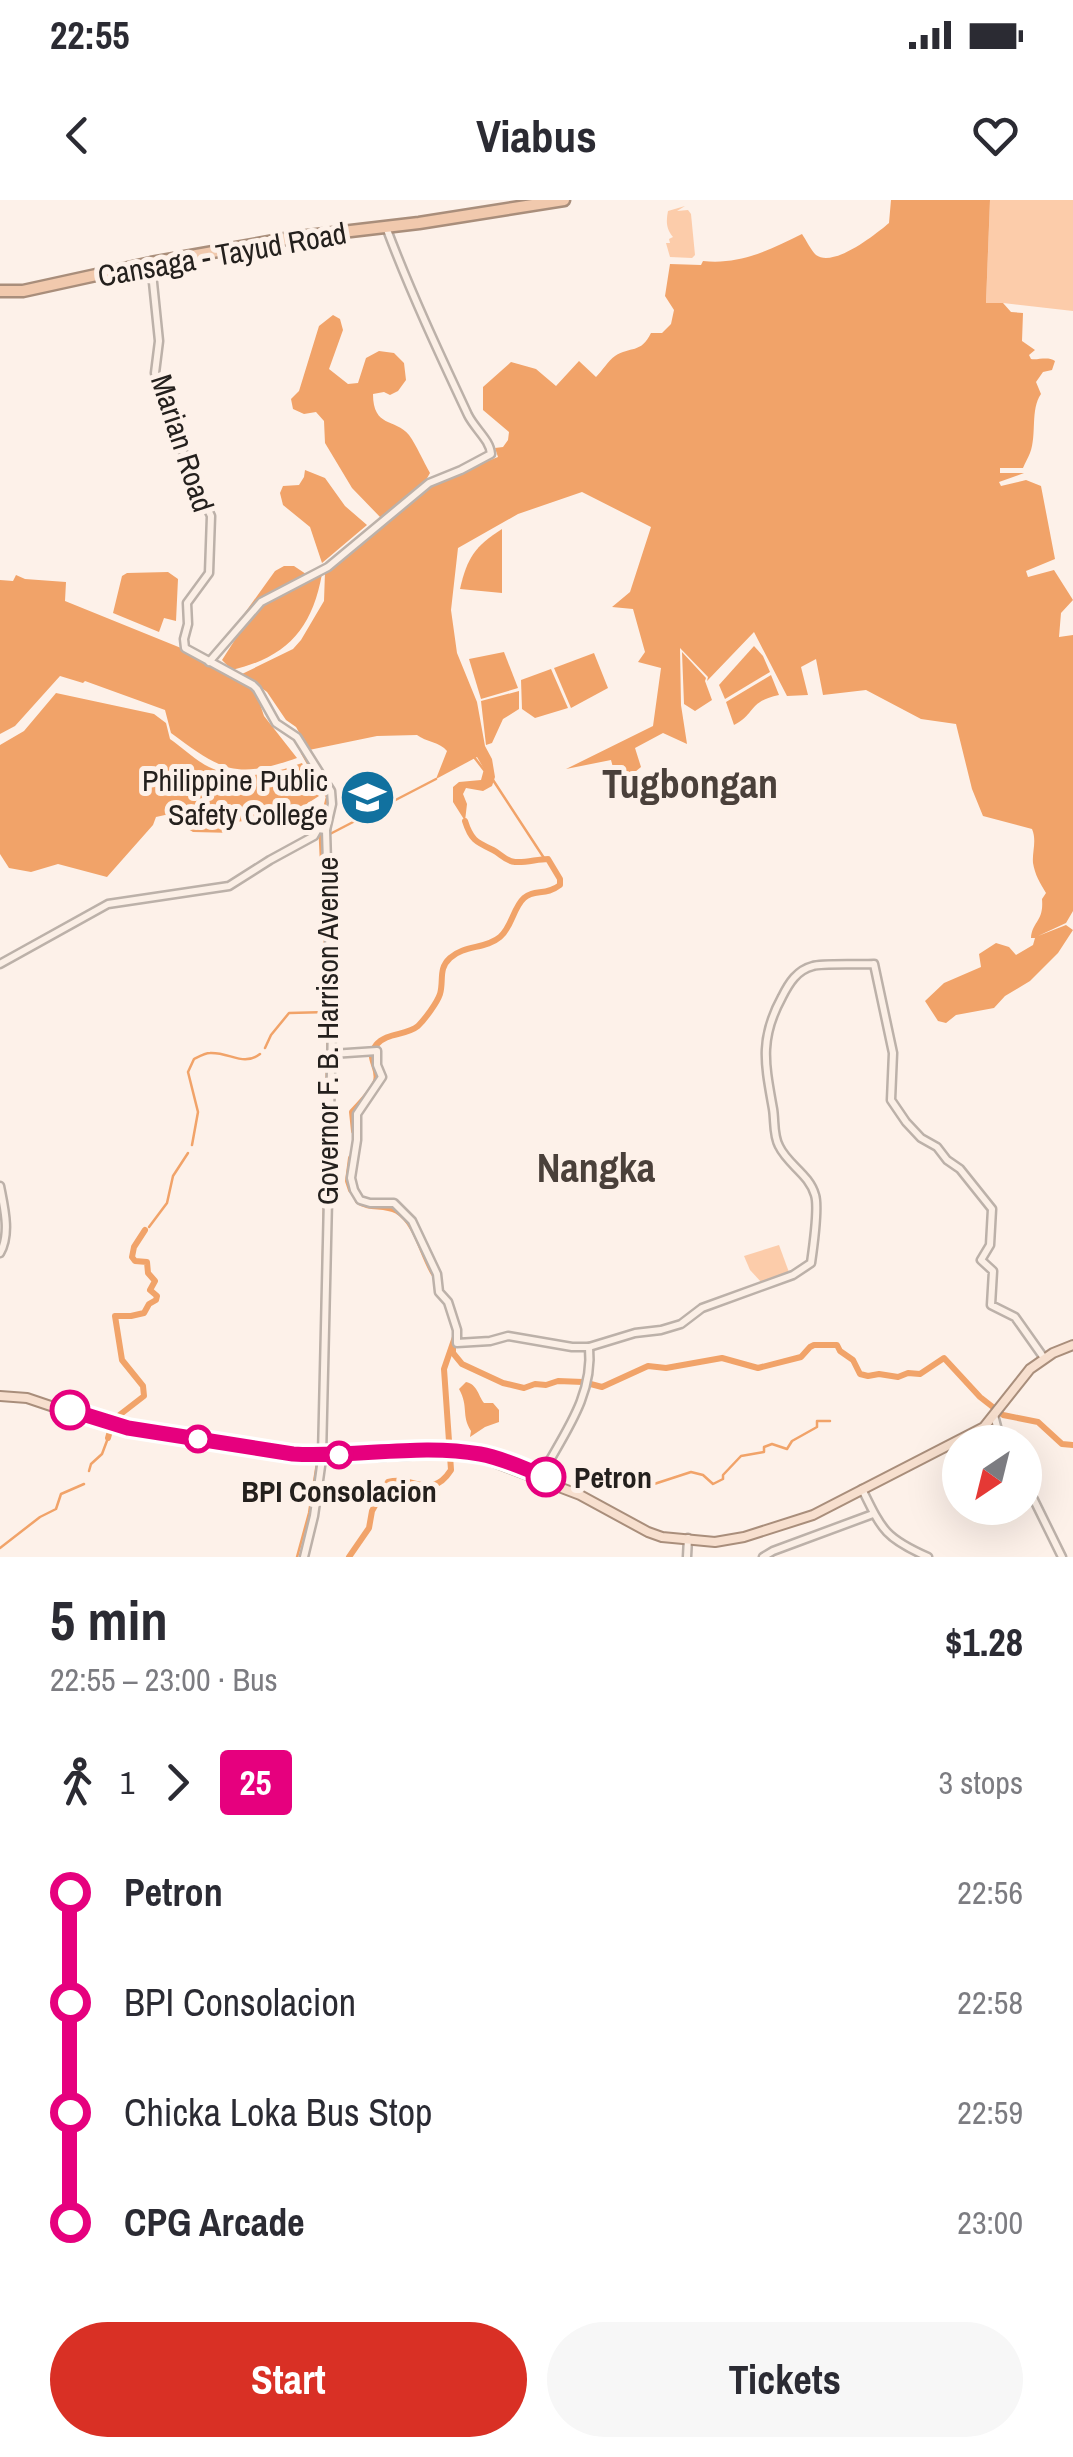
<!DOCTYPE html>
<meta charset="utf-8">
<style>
:root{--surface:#fff;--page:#f7f7f7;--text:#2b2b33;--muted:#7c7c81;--accent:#d93025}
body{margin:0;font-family:"Archivo Narrow",sans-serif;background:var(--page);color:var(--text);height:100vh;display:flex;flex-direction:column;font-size:38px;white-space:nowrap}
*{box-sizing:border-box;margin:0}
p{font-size:32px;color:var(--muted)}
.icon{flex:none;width:55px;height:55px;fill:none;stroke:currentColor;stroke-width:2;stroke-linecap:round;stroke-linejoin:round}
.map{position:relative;height:1357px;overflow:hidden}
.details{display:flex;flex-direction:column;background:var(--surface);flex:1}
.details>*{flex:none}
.badge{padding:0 20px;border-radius:8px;font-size:35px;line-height:65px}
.needle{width:65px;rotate:215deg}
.fabs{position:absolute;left:942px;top:1225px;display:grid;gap:20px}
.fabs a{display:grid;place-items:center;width:100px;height:100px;border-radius:50%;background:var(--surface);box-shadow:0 10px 40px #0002;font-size:50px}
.map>.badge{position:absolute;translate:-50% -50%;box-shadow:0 0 0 5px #fff}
.legs{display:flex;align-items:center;gap:15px;height:110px;padding:0 50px;font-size:32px}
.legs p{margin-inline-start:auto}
.summary{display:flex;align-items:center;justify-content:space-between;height:170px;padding:0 50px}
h1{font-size:55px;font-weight:700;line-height:75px}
.button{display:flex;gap:20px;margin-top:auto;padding:20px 50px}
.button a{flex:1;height:115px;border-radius:60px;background:var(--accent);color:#fff;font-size:40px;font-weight:700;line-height:115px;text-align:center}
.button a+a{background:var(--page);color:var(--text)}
ul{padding:0 50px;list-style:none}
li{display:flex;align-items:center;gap:35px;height:110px;font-size:38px}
li i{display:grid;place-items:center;width:15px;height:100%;margin:0 12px;background:currentColor}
li i::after{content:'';width:25px;height:25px;margin:-12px;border:8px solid;border-radius:50%;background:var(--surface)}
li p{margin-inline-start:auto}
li:first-child i{background:linear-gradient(#0000 50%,currentColor 0)}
li:last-child i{background:linear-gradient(currentColor 50%,#0000 0)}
.status{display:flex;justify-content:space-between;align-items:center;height:70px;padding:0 50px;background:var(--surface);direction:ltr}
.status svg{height:28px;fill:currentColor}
header{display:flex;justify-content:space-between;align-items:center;height:130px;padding:0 50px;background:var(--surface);font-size:45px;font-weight:700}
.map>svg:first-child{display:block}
.green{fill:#fcccaa}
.water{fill:#f1a369}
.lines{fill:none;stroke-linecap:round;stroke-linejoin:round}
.stream{stroke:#f1a369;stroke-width:2.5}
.river{stroke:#f1a369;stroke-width:6}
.secondary-casing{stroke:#bcb1a9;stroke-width:11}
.primary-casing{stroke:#a98e7b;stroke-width:12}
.highway-casing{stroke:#a98e7b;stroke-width:15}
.secondary{stroke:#fbefe6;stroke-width:6}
.primary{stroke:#f7dfce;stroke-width:8}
.highway{stroke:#f1c9ad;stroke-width:10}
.line-1-casing{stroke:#fff;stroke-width:22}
.line-1{stroke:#e6007e;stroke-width:15}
.stop-1-dot{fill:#fff;stroke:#e6007e;stroke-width:5}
.labels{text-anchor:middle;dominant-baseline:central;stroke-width:10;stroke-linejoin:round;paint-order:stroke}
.street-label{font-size:30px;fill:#24201d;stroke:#fdf1e9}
.poi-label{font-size:30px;fill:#24201d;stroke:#fdf1e9;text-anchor:end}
.stop-label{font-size:30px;font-weight:bold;fill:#24201d;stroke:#fdf1e9;text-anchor:start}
.district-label{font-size:40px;font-weight:bold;fill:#4a403a;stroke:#fdf1e9}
</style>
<div class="status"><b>22:55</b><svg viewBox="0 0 49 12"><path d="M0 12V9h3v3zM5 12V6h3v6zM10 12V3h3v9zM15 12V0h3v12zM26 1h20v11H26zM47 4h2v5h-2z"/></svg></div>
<header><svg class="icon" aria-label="back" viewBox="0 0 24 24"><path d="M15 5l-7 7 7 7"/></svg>Viabus<svg class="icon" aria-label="heart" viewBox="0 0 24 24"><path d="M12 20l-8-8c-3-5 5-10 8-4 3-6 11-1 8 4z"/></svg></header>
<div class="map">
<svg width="1073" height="1357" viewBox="0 0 1073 1357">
<rect width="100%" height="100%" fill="#fdf1e9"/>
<g class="green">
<polygon points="990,0 1073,0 1073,111 1003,103 986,104"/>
<path d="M685 6 677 11 688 10 691 14 695 55 692 58 670 57 666 43H670L669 39 673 37C666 29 666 21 668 11Z"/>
<polygon points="779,1045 790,1075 762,1083 750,1070 744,1056"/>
</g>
<g class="water">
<path d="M891 0H990L986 103H1003L1011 112 1023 113 1022 141 1035 150 1029 155 1031 159C1039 160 1048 156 1055 161L1052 170 1043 172 1036 182 1041 194C1030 210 1037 234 1030 253 1028 258 1025 263 1023 268H1000V273H1024L999 282 1001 286 1026 280 1041 286 1055 359 1026 371 1028 377 1054 370 1073 400 1061 413 1059 437 1073 435V711L1066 723 1038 736 1066 725 1073 730 1058 753 1030 781 1005 796 994 808 956 815 946 823 938 821 925 801 944 783 981 767 979 754 996 743 1009 747 1016 755 1033 745 1035 738H1031C1032 721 1044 722 1042 699L1046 693C1040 683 1035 675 1033 663 1032 651 1037 641 1032 629L983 616 972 589 956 524 921 519 866 490 823 495 816 459 801 467 808 495 787 496 754 432 707 481 708 477 680 448 681 505 687 544 663 533 635 548 641 567 618 586 611 560 566 569 653 526 661 468 638 462 645 452 633 409 612 407 630 392 651 327 582 292 518 314 458 348 451 410 457 453 477 502 485 546 492 559 495 577 492 586 483 591 466 588 463 594 467 604 465 621 453 602V587L459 582 481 580 484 569 477 557 436 579 447 551C440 542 426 542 417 535L377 536 309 550 296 527 286 520 267 492 248 478 245 479 244 483 257 495 264 516 297 558C235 580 221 570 171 533L165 510 85 481 83 483 60 476 15 526 0 534V380L13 381 16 375 25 379 66 382 65 401 181 448 238 480 242 474 293 449 301 440 324 401 325 372 436 281 498 257 495 248 503 247 508 240 509 232 483 210V187L511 162 536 169 556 186 579 161 596 177C602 171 608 161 615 156 630 146 641 154 651 133H662L671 124 674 110 665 96 670 64 701 65 703 61C740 65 769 50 802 34 806 40 811 50 816 55 834 68 876 34 889 23Z"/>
<path d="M333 115 340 119 343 130 329 169 348 184 358 183 366 158 379 151 394 153 404 163 406 180 398 191 390 195 384 192 373 194C373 228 395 218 409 235 417 246 423 261 430 273L426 280 381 318 352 288 325 243 324 221 316 212 304 214 293 209 291 199 299 191 319 126Z"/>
<polygon points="305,270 325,278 345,306 367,325 322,363 310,327 283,305 280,293 283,286 299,285 304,277"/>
<path d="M502 329V393L460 389C467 358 475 346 502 329Z"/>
<path d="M284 366H294L312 378 322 374C312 429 287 457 232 470L222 460 247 421 244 414 275 371Z"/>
<polygon points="168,372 178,379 176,421 164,418 159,432 113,413 122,376 127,373"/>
<polygon points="754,446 763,456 770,472 725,499 719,485"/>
<polygon points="504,452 518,488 481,499 469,459"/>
<polygon points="682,452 706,478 705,481 712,500 695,511 684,504"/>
<polygon points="594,453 608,488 571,508 554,468"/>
<polygon points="551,469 568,508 535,518 522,509 521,480"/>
<path d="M771 475 779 495C747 502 757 513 734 525L726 502Z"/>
<polygon points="519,491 519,509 503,519 492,543 486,545 481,501"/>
<path d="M56 493 154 514 166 523 170 539C183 548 195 560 209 567 240 582 272 574 302 563L319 596 305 605 296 619 276 618 234 622V633L193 632 165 615 156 617 153 625 107 677 58 664 31 672 9 668 0 654V545L24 531Z"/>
<path d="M466 1182C477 1184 478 1195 484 1203H493L499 1210V1222L485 1227 470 1237 471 1231C461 1215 469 1207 459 1189Z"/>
</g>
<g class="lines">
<g class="stream">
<polyline points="474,557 484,570"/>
<polyline points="493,580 544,658"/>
<polyline points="330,634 436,579"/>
<polyline points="265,848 271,835 289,813 328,812"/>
<path d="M192 945 198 912 188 872 194 859C198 857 205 853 210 853 230 852 243 867 260 854"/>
<polyline points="149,1027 167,1003 173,976 188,953"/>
<polyline points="89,1271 91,1264 102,1254 108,1238"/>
<polyline points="648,1286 691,1272 703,1275 713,1284 723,1279 723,1275 741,1256 764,1252 764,1247 772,1244 787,1249 792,1241 817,1227 817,1221 830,1221"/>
<polyline points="0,1348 40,1317 56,1309 61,1294 84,1284"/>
<polyline points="297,1357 309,1313 319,1251 328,812 320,638 320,626 327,597 302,553"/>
</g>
<g class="river">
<path d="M354 931 352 912C359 904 372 892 376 881 380 867 365 859 376 845 387 832 406 836 418 826 425 819 437 803 440 794 444 780 438 769 450 758 464 745 486 749 500 737 512 727 513 708 524 698 534 689 546 696 560 685V679L548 659C537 659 527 663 515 662 505 661 501 654 493 650 476 642 471 640 465 621"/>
<polyline points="351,958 348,981 351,990"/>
<path d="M358 1001C370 1010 383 1003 397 1011 417 1023 422 1055 434 1074"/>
<polyline points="453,1146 453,1153 462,1164 503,1183 524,1188 535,1184 546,1185 558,1181 583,1182 602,1187 648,1166 666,1168 722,1158 758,1168 801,1157 810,1147 814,1145 837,1145 840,1151 853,1160 860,1174 868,1176 879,1174 898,1177 908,1173 920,1174 944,1158 980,1197 1003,1215 1038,1222 1062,1244 1073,1245"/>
<polyline points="108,1238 113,1220 144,1196 143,1186 122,1160 115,1116 131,1116 144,1113 149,1104 156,1100 157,1096 150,1090 155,1081 148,1073 147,1062 135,1061 132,1057 134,1047 145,1030"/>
<path d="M349 1357 369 1328 372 1311 388 1282C414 1275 431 1301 451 1270L444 1169 455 1137"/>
</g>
<defs>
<g id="secondary">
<polyline points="151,63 159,141 155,173 157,183 192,276 211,316 209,373 187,403 188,424 184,439 185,448 253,485 257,489 276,523 297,537 331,591 332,604 326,630 332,828 322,1256"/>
<path d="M209 462 261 402 328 367 429 283 461 270 491 254C490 240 475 229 468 215 439 153 410 91 386 27"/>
<polyline points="0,764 108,704 229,686 270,660 314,636 318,629 326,630"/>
<path d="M332 854 377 851V865L382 877 357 914V940L351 978 354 990 360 1000 370 1003H394L412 1021 437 1074 439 1092 448 1102 457 1130V1143L490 1141 508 1136 572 1147H589L635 1133 661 1130 681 1124 702 1108 793 1075 811 1063C813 1049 819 1007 815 995 809 974 788 965 779 946 773 935 775 921 773 909 765 864 759 839 782 797 789 783 797 770 813 766 822 763 861 765 874 764L893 853 891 900 906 922 921 938 937 947 947 960 960 969 992 1009 990 1045 981 1060 993 1071 991 1105 1015 1117 1044 1158"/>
<path d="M0 986C4 1007 11 1034 0 1053"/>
<polyline points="994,1215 1001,1242"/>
<path d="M540 1278C562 1236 594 1197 589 1147"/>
<path d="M862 1289C882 1330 885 1338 928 1357"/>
<polyline points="1025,1289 1033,1298 1062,1357"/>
<polyline points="304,1357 314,1316 322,1259"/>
<polyline points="687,1357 688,1338"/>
<polyline points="763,1357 773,1351 873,1314"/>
</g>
<polyline id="primary" points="0,1196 27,1198 113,1227 139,1232 281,1256 314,1259 437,1254 480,1257 580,1295 648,1332 662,1337 715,1342 744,1337 813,1315 984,1227 1030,1169 1053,1153 1073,1145"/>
<polyline id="highway" points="0,91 23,91 151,63 291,38 419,23 564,0"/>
</defs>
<use href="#secondary" class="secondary-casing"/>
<use href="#primary" class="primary-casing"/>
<use href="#highway" class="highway-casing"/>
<use href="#secondary" class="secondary"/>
<use href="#primary" class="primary"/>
<use href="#highway" class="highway"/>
</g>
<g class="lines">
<defs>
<path id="line-1" d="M70 1210 128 1228 293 1254C354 1258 420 1243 480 1254 503 1258 525 1269 546 1277"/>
</defs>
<use href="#line-1" class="line-1-casing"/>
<use href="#line-1" class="line-1"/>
</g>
<defs>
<symbol id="university-disc" viewBox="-11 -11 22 22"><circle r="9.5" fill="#11719f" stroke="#fdf1e9"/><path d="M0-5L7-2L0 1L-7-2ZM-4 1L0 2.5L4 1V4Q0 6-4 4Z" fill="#fff"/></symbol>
</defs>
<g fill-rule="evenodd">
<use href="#university-disc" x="336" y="566" width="63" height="63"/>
</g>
<g class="stop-1-dot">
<circle cx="70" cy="1210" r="18"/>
<circle cx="198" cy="1239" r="12"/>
<circle cx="339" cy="1255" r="12"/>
<circle cx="546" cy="1277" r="18"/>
</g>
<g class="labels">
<g class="street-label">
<text transform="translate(222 54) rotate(-10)">Cansaga - Tayud Road</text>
<text transform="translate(183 243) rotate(72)">Marian Road</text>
<text transform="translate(327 831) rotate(-90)">Governor F. B. Harrison Avenue</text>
</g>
<g class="poi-label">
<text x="328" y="580">Philippine Public<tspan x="328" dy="34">Safety College</tspan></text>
</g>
<g class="stop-label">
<text x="574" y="1277">Petron</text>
<text x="339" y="1291" text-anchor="middle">BPI Consolacion</text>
</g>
<g class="district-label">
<text x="690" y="583">Tugbongan</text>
<text x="596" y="967">Nangka</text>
</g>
</g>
</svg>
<div class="fabs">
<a><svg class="needle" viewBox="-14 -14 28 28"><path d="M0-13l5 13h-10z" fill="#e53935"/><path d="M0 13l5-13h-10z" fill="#7c7c81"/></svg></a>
</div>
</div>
<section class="details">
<div class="summary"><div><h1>5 min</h1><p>22:55 – 23:00 · Bus</p></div><b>$1.28</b></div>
<div class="legs"><svg class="icon" aria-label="walk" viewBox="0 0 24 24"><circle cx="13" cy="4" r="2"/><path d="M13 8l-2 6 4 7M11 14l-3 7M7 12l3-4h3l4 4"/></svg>1<svg class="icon" aria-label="forward" viewBox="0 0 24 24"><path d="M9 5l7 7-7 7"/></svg><b class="badge" style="background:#e6007e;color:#fff">25</b><p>3 stops</p></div>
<ul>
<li><i style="color:#e6007e"></i><b>Petron</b><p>22:56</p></li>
<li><i style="color:#e6007e"></i><span>BPI Consolacion</span><p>22:58</p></li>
<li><i style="color:#e6007e"></i><span>Chicka Loka Bus Stop</span><p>22:59</p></li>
<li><i style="color:#e6007e"></i><b>CPG Arcade</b><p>23:00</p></li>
</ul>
<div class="button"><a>Start</a><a>Tickets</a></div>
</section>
